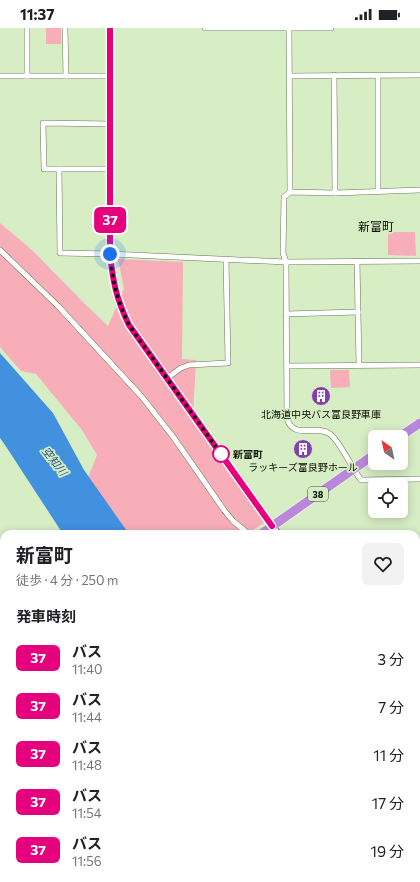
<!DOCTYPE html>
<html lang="ja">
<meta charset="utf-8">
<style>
:root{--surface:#fff;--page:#f2f2f2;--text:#202124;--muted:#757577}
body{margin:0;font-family:Commissioner,"Noto Sans JP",sans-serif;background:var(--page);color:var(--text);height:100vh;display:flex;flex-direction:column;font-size:15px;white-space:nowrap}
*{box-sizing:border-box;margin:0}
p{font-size:13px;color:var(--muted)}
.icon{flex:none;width:22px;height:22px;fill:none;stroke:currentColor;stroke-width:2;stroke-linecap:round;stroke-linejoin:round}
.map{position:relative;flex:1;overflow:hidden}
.details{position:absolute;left:0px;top:502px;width:420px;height:352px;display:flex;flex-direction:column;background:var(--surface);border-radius:12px 12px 0 0;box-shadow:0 2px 10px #0003}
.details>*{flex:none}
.badge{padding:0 8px;border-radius:6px;font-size:14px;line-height:26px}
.needle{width:26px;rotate:327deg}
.controls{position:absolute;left:368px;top:402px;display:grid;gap:8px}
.controls a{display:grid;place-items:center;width:40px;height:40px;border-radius:6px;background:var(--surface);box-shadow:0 2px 10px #0003;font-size:20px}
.you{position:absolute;width:20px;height:20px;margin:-10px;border:3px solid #fff;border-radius:50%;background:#1a73e8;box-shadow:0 0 0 6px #1a73e833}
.map>.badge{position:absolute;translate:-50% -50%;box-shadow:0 0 0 2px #fff}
h2{padding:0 16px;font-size:15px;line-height:36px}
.round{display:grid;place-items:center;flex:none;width:42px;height:42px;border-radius:6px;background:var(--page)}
.head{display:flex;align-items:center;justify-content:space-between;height:68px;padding:0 16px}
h1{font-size:19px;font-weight:700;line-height:30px}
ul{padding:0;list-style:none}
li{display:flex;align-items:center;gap:12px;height:48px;padding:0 16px}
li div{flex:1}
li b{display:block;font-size:15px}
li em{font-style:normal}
li .badge{min-width:44px;font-weight:700;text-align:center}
.status{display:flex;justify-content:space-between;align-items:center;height:28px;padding:0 20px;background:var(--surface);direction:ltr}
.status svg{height:11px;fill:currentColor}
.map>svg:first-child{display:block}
.green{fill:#f7aeb8}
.forest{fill:#ee7b8e}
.water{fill:#4191df}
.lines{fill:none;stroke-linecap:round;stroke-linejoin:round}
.stream{stroke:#4191df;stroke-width:2}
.minor-casing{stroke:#657954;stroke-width:6}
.tertiary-casing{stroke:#657954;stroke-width:8}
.trunk-casing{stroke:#fff;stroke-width:10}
.minor{stroke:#fff;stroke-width:5}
.tertiary{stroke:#fff;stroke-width:6}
.trunk{stroke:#ba88da;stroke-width:9}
.line-casing{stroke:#fff;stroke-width:9}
.line{stroke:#e6007e;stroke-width:6}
.walk{stroke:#080f03;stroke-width:4;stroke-dasharray:0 7.2}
.stop-dot{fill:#fff;stroke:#e6007e;stroke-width:2}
.labels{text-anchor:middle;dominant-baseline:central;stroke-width:3.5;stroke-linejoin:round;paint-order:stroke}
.shield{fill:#d7edc4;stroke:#46523d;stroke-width:1}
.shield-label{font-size:9px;font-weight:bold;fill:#080f03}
.poi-label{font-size:10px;fill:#080f03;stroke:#d7edc4}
.stop-label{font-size:10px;font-weight:bold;fill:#080f03;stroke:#d7edc4;text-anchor:start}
.water-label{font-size:11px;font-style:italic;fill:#1b5185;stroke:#d7edc4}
.quarter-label{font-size:12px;fill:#080f03;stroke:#d7edc4}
</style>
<div class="status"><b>11:37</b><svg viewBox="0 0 49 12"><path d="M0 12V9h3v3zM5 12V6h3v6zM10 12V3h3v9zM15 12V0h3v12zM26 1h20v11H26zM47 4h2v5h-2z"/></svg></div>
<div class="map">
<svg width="420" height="854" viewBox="0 0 420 854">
<rect width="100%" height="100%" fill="#d7edc4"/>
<g class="green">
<rect x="46" y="0" width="15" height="16"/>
<polygon points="0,195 33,223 86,277 108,298 124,261 118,231 183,234 182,331 196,332 193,387 268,492 247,506 125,506 87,452 97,427 82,402 36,346 21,343 0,319"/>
<polygon points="388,204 415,204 416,228 388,227"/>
<polygon points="330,342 349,342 350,359 331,360"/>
<polygon points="416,629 420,632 420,827 416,825"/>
<polygon points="4,740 4,850 79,850 80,854 0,854 0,749"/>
</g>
<g class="forest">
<polygon points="22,850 68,850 69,854 21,854"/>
<polygon points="81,850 299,850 303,854 82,854"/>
</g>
<g class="water">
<polygon points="0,325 53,385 84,442 129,506 63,506 5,417 0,410"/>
<polygon points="416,826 420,829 420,854 331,854 327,850 416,850"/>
</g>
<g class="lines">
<polyline class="stream" points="86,850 87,854"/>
<defs>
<g id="minor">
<polyline points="27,0 27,48"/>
<polyline points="65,0 66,48"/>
<polyline points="205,0 331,0"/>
<polyline points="289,0 290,164"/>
<polyline points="334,47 335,165"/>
<polyline points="0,48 110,48"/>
<polyline points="290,48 420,47"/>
<polyline points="378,48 378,163"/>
<polyline points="110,96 43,95 44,141 111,141"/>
<polyline points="59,141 60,225 110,226 286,234 420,233"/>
<path d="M420 162 335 165 290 164 284 169 283 225 286 234 287 391C294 412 316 396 330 406 339 412 353 442 361 452L420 451"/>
<polyline points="0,222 58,278 142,369 174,410 224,482 233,493 249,506"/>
<polyline points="357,233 359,337"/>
<polyline points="286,286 358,284"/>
<polyline points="287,338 420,337"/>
<polyline points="167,350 181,340 189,337 228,335 226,231"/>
<polyline points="416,526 420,526"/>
<polyline points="0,578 4,584"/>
<polyline points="416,656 420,659"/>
<polyline points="0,733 4,729"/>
<polyline points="98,850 99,854"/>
<polyline points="311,850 315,854"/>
</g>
<g id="tertiary">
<path d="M110 0V226C113 254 116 270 129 297L278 506"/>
<polyline points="416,629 420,632"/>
</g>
<g id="trunk">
<polyline points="399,409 420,395"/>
<polyline points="261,506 375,426"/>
<polyline points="0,689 4,686"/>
</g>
</defs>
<use href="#minor" class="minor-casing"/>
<use href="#tertiary" class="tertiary-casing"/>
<use href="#trunk" class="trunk-casing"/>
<use href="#minor" class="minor"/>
<use href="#tertiary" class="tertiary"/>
<use href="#trunk" class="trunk"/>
</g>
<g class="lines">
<defs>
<path id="line" d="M110 0V226C113 254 116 270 129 297L272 498"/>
</defs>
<use href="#line" class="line-casing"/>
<use href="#line" class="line"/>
<path class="walk" d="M110 226C113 254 116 270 129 297L223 429 221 426"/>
</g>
<defs>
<symbol id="building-disc" viewBox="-11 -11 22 22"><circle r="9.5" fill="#863db0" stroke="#d7edc4"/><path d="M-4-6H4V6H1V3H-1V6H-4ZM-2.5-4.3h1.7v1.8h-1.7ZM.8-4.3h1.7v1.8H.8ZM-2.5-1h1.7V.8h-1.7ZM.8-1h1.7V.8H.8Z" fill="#fff"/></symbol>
</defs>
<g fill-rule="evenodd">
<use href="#building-disc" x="310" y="357" width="22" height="22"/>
<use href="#building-disc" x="292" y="410" width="22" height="22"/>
</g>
<circle class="stop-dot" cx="221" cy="426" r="8"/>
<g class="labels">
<rect class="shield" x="308" y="459" width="20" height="14" rx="3"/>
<g class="shield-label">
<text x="318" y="466">38</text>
</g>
<g class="poi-label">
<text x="321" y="386">北海道中央バス富良野車庫</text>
<text x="303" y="439">ラッキーズ富良野ホール</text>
</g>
<g class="stop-label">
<text x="233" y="426">新富町</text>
</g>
<g class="water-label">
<text transform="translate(55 433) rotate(52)">空知川</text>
</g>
<g class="quarter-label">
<text x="376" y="198">新富町</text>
</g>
</g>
</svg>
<div class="controls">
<a><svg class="needle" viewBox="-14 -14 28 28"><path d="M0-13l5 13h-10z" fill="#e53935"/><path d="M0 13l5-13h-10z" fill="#757577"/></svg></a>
<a><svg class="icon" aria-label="locate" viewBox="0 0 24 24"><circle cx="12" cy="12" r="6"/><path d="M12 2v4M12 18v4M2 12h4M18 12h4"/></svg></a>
</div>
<div class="you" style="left:110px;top:226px"></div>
<b class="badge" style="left:110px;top:192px;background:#e6007e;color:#fff">37</b>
<section class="details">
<div class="head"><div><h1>新富町</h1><p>徒歩 · 4 分 · 250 m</p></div><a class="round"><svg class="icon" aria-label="heart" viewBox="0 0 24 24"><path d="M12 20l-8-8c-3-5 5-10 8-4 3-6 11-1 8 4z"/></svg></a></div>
<h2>発車時刻</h2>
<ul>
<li><span class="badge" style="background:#e6007e;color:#fff">37</span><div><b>バス</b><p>11:40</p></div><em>3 分</em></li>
<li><span class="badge" style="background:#e6007e;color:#fff">37</span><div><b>バス</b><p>11:44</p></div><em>7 分</em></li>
<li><span class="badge" style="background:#e6007e;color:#fff">37</span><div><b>バス</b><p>11:48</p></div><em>11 分</em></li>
<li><span class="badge" style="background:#e6007e;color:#fff">37</span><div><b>バス</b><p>11:54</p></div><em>17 分</em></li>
<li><span class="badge" style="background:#e6007e;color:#fff">37</span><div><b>バス</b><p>11:56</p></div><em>19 分</em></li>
</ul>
</section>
</div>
